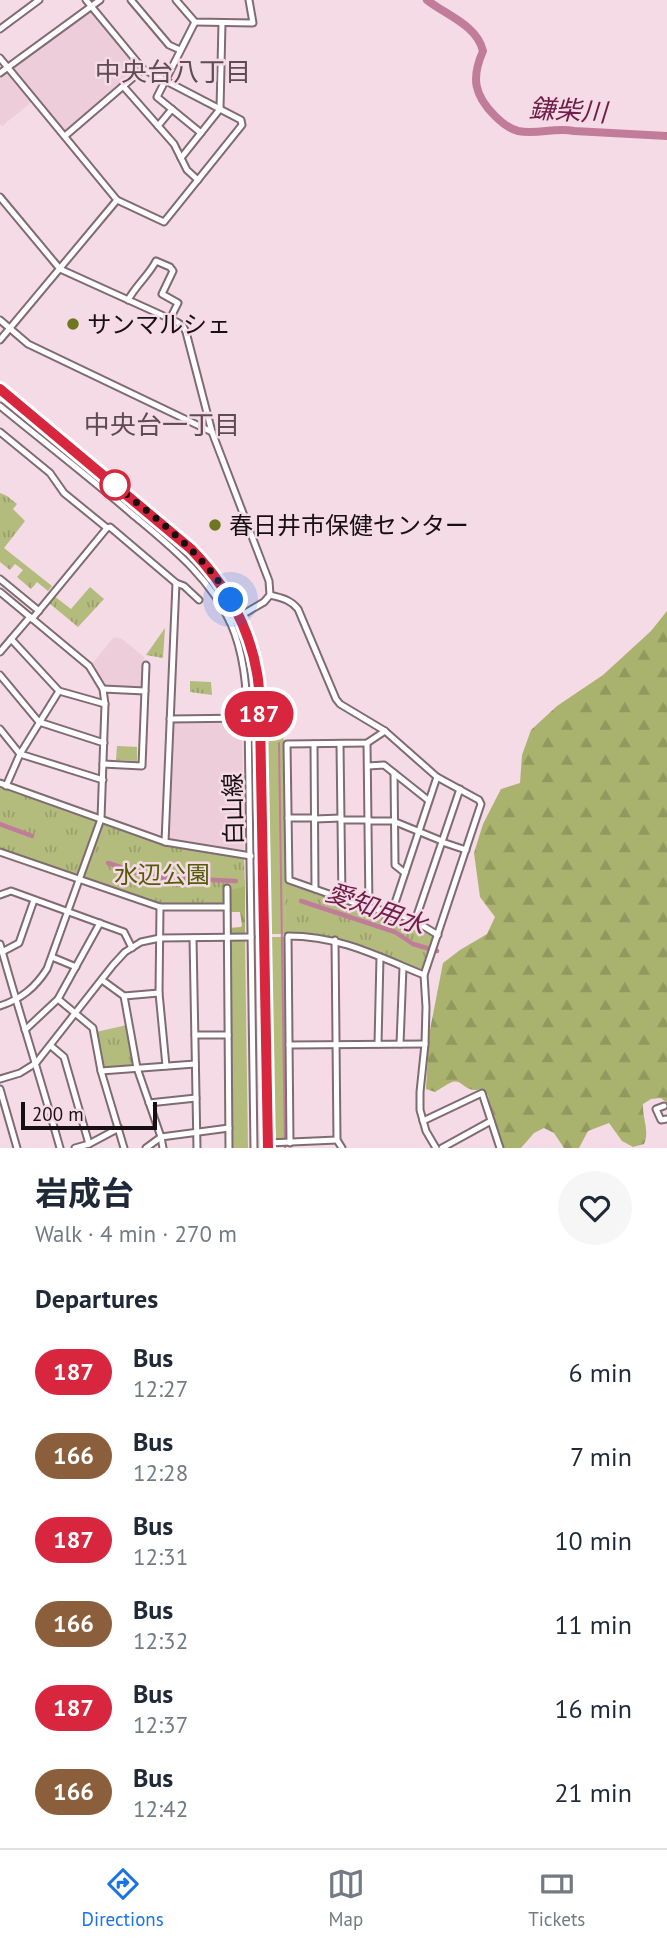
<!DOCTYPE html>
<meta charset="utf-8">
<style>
:root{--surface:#fff;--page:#f6f6f7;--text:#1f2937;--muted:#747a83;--line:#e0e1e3;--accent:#1a73e8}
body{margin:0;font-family:"PT Sans","Noto Sans JP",sans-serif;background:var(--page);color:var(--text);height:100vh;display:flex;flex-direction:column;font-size:26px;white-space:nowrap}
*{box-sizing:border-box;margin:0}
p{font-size:23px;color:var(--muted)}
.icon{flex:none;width:38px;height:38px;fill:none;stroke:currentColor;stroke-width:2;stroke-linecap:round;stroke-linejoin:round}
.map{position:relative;height:1148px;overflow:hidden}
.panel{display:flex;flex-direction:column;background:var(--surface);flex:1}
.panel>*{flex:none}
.badge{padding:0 14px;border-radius:23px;font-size:24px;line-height:46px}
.scale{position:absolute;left:21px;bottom:18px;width:136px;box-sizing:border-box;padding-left:7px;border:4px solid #180f13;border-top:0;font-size:19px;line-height:24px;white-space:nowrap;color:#180f13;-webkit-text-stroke:5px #f4dbe5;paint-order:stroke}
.you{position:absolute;width:35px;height:35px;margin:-18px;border:5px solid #fff;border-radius:50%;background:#1a73e8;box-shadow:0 0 0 10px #1a73e833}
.map>.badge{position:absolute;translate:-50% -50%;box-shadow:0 0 0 4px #fff}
h2{padding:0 35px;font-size:26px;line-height:63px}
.round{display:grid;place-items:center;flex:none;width:74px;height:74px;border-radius:37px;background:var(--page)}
.overview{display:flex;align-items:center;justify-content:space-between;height:119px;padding:0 35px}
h1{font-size:33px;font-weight:700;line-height:52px}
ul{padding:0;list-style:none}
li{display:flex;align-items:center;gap:21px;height:84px;padding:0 35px}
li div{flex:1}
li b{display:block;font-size:26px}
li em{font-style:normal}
li .badge{min-width:77px;font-weight:700;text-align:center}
.tab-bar{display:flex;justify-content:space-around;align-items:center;height:98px;border-top:2px solid var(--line);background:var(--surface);font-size:19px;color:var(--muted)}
.tab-bar a{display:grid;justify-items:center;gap:4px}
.tab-bar .current{color:var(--accent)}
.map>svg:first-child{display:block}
.built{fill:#eecdda}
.grass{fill:#b3bb7d}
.forest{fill:url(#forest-firs)}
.park{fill:url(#park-tufts)}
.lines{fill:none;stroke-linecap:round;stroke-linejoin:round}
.stream{stroke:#c17c9a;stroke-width:2}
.canal{stroke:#c17c9a;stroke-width:4.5}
.river{stroke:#c17c9a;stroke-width:8}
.minor-casing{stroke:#806b73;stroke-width:9}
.minor{stroke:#fff;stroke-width:5}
.line-casing{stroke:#fff;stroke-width:16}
.line{stroke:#d7263d;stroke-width:10}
.walk{stroke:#180f13;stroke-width:7;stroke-dasharray:0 12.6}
.poi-dot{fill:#6e761f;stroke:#f4dbe5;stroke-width:2.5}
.stop-dot{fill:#fff;stroke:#d7263d;stroke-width:3.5}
.labels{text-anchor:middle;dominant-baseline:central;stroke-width:5;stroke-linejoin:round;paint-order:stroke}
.poi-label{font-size:24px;fill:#180f13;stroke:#f4dbe5;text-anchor:start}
.street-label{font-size:24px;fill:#180f13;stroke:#f4dbe5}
.park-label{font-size:24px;fill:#555c08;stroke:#f4dbe5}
.neighbourhood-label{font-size:26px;fill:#5f4b53;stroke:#f4dbe5}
.water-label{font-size:26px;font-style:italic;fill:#701e49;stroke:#f4dbe5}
</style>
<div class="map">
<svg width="667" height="1148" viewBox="0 0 667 1148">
<defs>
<pattern id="forest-firs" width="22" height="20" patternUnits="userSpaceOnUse" patternTransform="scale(1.75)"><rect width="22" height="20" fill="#aab36d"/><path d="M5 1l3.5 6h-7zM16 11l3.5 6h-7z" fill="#92995e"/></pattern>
<pattern id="park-tufts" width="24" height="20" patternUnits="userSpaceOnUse" patternTransform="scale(1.75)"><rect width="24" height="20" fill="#b3bb7d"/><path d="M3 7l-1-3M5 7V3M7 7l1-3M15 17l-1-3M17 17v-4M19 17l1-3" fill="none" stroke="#99a06b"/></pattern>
</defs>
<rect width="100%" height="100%" fill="#f4dbe5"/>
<g class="built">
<polygon points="91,11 138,70 67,133 64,133 12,70"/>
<polygon points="8,73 33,101 2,126 0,124 0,79"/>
<polygon points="114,637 122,639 144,657 142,686 141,688 107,686 92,664"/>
<polygon points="242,720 244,852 169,840 172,723 174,721"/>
</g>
<g class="grass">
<polygon points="267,719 281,719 284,742 286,934 270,934"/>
<polygon points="270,937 286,937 289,1138 287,1140 276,1141 272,1080"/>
<polygon points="230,940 245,940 248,1148 232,1148"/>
</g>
<g class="forest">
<path d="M667 611V1103L661 1098 651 1099 643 1104C642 1118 650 1131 644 1144L633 1147 622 1141 609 1123 588 1131 579 1148H564L554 1133 544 1128 534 1133 521 1148H502L491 1111 488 1095 481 1089C464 1094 464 1079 452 1082 447 1084 440 1089 435 1092L426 1089 429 1035 443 963 460 950 487 934 495 917 480 897 474 853 483 824 501 789 520 783 522 755 531 730 557 706 603 675 651 631Z"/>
<polygon points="245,880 245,934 230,934 229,928 241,927 242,925 240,912 229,912 229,889"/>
</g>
<g class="park">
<polygon points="0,493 7,496 17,504 13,509 25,521 4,548 52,586 48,591 37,582 31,589 17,577 23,570 15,564 10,570 0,562"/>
<polygon points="90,587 104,599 78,627 49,603 54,596 71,609"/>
<polygon points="165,628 163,658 146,655"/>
<polygon points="190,681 211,682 212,695 190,692"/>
<polygon points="117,746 137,747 137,761 116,760"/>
<polygon points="0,787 166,844 244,857 245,887 224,891 224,904 159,905 0,850"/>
<polygon points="285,882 407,921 433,935 434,938 423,970 340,939 313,934 286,934"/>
<polygon points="127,1025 134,1065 132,1066 104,1068 103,1067 96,1032"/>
</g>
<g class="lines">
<polyline class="stream" points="279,743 285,1148"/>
<g class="canal">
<polyline points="0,824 32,836"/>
<polyline points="108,863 150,877 236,881"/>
<polyline points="301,901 395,932 413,944 437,951"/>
</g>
<path class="river" d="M427 0C446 15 477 25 483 51 471 78 474 95 495 116 501 122 510 129 518 131 537 135 555 127 574 131L667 136"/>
<defs>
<g id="minor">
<polyline points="131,0 169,45 180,50"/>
<polyline points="176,0 195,22 253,23 249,0"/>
<polyline points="195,22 157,97 201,133"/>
<polyline points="0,29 39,0"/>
<polyline points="0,58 117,200 164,222 242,125 241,120 143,69 86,0"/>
<polyline points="0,73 100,0"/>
<polyline points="123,86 174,144 187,170 198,180"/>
<polyline points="158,126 172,109"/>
<polyline points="65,136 143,69"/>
<polyline points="181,158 220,109 222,23"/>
<polyline points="0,197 60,269 177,322 183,326 186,332 212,432 269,581 270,595 264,602 230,622"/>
<path d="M128 300C136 285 149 275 156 261L170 267 173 271 162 294 178 303 170 319"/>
<polyline points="0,320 28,344 212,432"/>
<polyline points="0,340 117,200"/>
<path d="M0 389 191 549C225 585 249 623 257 673 260 688 259 703 259 717L268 1148"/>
<path d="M0 406C44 442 89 477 132 514 170 546 210 577 231 624 244 654 246 685 248 718L254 1148"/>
<polyline points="0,432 50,473 64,493 107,528 110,527 176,583 184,586 199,600"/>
<polyline points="0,579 39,611"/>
<path d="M0 592 89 666 103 689 105 704 101 819 47 969C35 988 21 999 0 1006"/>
<path d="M270 595C281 598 290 599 298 609L336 699 340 704 385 731 437 777 479 800 481 804 424 975 426 1007 425 1044 420 1092V1110L426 1131 436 1148"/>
<polyline points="32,619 107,528"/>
<polyline points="11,639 59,691 105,704"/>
<polyline points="0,652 30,617"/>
<polyline points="0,675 39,722 104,743"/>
<polyline points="103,689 145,691"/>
<polyline points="170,719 248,718"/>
<polyline points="0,729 20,754 103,780"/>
<polyline points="385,731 367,743 287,744 289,880 369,908 392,912 415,921 438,935"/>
<polyline points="367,743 369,908"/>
<polyline points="314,744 315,889"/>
<polyline points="340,744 342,899"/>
<polyline points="103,764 142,766 146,665"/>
<polyline points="368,766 384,765 428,800"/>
<polyline points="394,773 395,865 405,873"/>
<polyline points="0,783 165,842 251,856"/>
<polyline points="6,786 20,754 59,691"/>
<polyline points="288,818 315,818"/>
<polyline points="315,819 341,818"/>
<polyline points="341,820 369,820"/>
<polyline points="369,821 393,821 442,841"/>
<polyline points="165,842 176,583"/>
<polyline points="442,842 466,850"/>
<polyline points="0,852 160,907 226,907"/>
<polyline points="227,888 229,1148"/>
<polyline points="0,895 11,891 124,932 132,948"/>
<polyline points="160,907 159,993 166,1066"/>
<polyline points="392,912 437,777"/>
<polyline points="415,921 460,789"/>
<polyline points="193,938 197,1148"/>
<polyline points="335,940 337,1140 342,1148"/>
<path d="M0 944C19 1012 41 1080 60 1148"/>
<polyline points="2,952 19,943 34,900"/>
<polyline points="52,957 76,967"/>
<polyline points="102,980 124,996 137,1068 161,1137 163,1148"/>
<polyline points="124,996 159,993"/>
<polyline points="58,999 93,1028 101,1071 124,1148"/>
<polyline points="25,1030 58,999 100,923"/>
<polyline points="195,1035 228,1035"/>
<polyline points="378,1044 380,957"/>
<polyline points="400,1044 403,967"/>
<polyline points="289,1045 425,1044"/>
<polyline points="51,1046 64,1057 89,1144"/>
<polyline points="101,1071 195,1064"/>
<polyline points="0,1079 20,1073 36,1063 113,965 125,952 141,942 160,938 251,937"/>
<polyline points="0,1089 17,1148"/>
<polyline points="149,1103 196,1098"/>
<polyline points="664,1106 656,1109 661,1120 667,1119"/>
<polyline points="423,1121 482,1093 500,1148"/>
<polyline points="268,1143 337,1140"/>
<path d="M290 1143 288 936C340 936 377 956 424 975"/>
<polyline points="75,1148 89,1144 119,1128"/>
<polyline points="146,1148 161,1137 229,1128"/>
<polyline points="442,1148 491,1121"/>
</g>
</defs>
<use href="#minor" class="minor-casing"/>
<use href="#minor" class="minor"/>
</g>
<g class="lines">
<defs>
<path id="line" d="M0 389 191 549C225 584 249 625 257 673 260 688 259 703 260 717L268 1148"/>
</defs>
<use href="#line" class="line-casing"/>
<use href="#line" class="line"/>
<path class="walk" d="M115 485 106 478C151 515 201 549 231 600"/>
</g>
<g class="poi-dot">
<circle cx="73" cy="324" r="7"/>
<circle cx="215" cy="525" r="7"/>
</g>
<circle class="stop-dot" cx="115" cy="485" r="14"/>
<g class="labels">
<g class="poi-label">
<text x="87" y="324">サンマルシェ</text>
<text x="229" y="525">春日井市保健センター</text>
</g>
<g class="street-label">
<text transform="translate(233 809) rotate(-91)">白山線</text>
</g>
<g class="park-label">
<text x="162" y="874">水辺公園</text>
</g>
<g class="neighbourhood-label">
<text x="173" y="71">中央台八丁目</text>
<text x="162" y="424">中央台一丁目</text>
</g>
<g class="water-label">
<text transform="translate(568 110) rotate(3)">鎌柴川</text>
<text transform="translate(376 908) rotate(20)">愛知用水</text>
</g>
</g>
</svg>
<div class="scale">200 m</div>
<div class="you" style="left:231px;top:600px"></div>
<b class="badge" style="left:259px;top:714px;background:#d7263d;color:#fff">187</b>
</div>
<section class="panel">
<div class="overview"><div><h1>岩成台</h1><p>Walk · 4 min · 270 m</p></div><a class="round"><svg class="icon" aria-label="heart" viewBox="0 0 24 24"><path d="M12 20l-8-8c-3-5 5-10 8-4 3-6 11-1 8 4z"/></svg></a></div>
<h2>Departures</h2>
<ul>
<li><span class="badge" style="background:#d7263d;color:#fff">187</span><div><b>Bus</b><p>12:27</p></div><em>6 min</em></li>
<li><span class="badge" style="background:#8b5e3c;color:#fff">166</span><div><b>Bus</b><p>12:28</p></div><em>7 min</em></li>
<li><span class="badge" style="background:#d7263d;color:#fff">187</span><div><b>Bus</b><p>12:31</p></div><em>10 min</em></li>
<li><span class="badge" style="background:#8b5e3c;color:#fff">166</span><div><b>Bus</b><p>12:32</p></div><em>11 min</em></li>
<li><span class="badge" style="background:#d7263d;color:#fff">187</span><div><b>Bus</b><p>12:37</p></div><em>16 min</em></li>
<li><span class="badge" style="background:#8b5e3c;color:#fff">166</span><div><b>Bus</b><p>12:42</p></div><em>21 min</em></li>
</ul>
</section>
<nav class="tab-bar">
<a class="current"><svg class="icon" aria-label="directions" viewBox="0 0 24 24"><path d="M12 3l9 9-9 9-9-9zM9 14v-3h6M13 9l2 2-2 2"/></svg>Directions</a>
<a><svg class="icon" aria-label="map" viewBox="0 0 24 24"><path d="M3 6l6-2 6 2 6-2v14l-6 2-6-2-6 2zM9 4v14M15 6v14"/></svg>Map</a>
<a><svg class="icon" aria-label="tickets" viewBox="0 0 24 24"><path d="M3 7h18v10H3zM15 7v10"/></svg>Tickets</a>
</nav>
